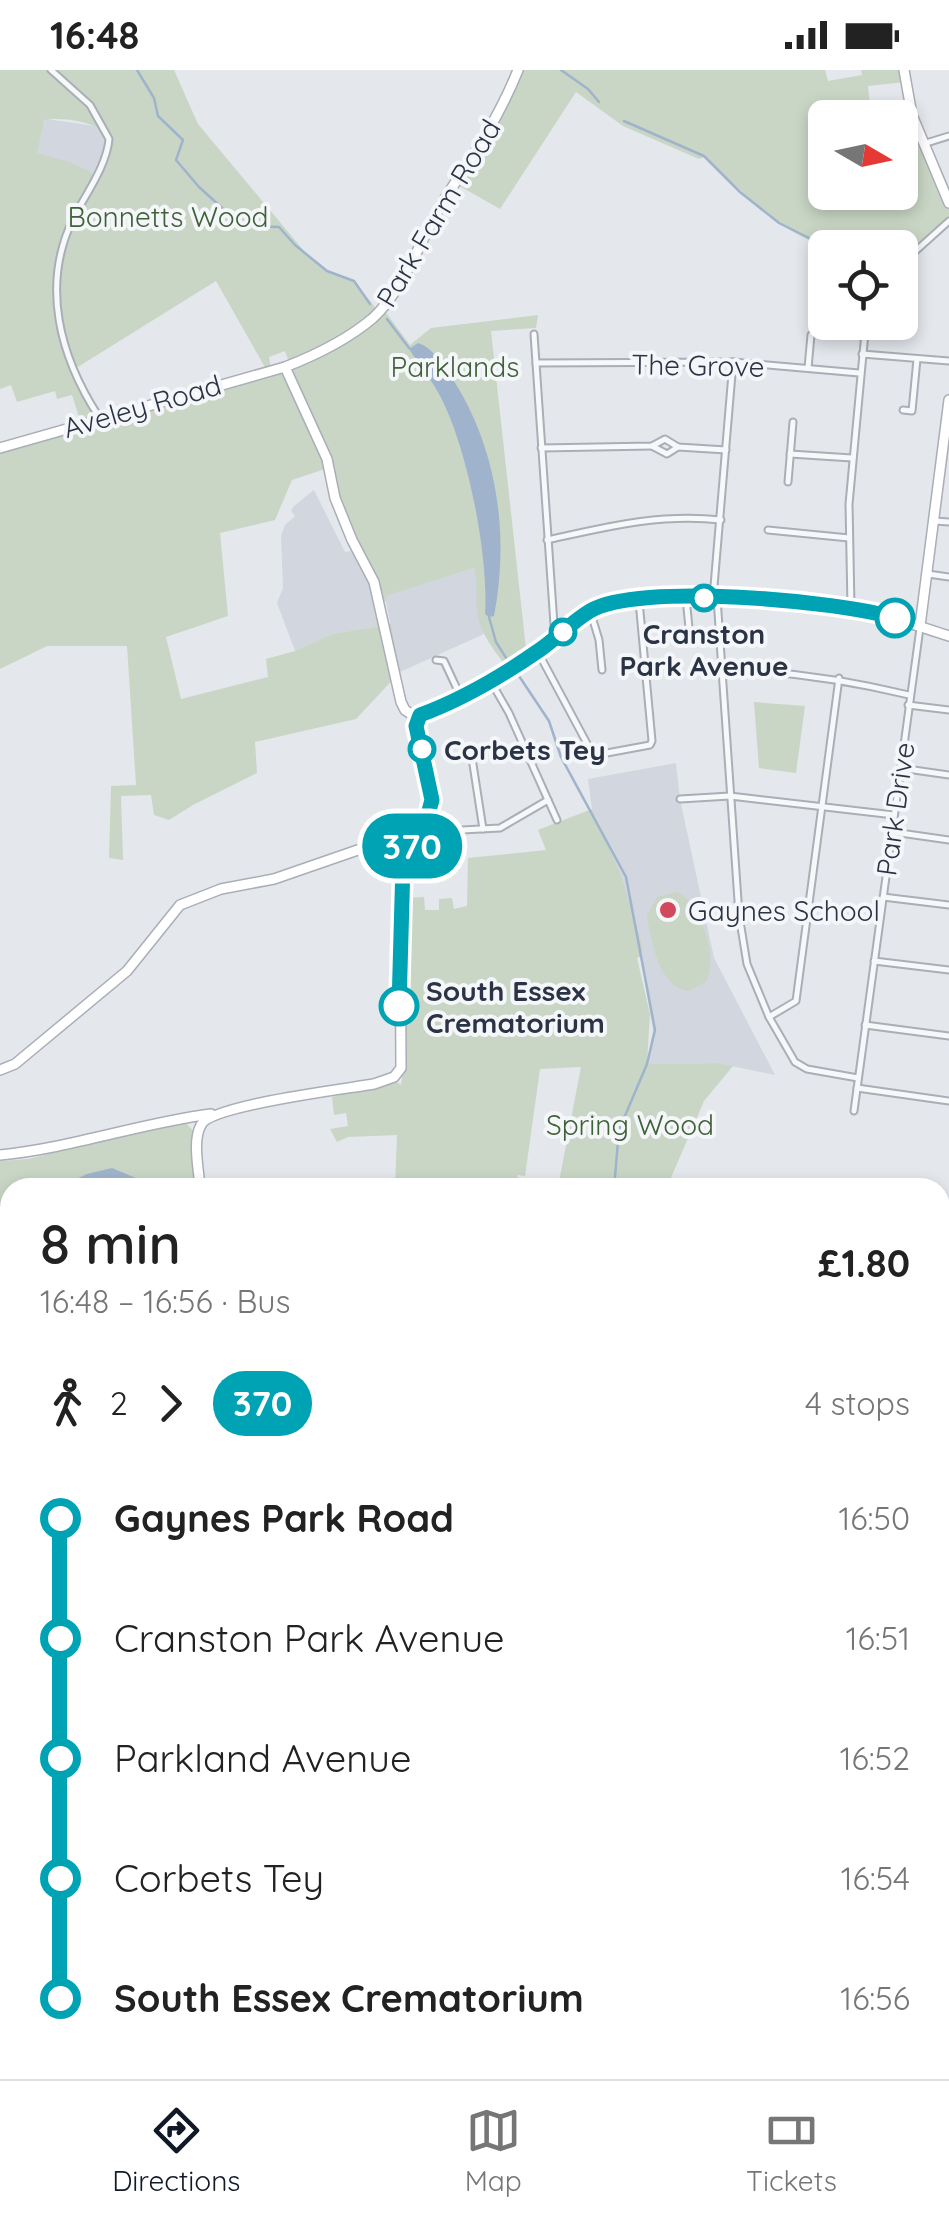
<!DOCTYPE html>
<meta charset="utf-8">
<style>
:root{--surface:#fff;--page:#f2f2f2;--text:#222;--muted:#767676;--line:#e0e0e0;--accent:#111827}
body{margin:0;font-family:Quicksand,sans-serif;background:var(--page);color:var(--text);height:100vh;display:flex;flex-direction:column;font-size:38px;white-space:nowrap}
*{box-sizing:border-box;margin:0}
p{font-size:32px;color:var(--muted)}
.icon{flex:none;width:55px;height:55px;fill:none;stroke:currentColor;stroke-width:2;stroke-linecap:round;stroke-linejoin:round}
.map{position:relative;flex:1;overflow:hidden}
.details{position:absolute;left:0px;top:1108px;width:950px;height:902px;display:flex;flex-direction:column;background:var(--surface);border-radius:30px 30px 0 0;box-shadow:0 5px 15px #0003}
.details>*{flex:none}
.badge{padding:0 20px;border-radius:32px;font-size:35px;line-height:65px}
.needle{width:65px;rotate:99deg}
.buttons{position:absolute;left:808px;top:30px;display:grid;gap:20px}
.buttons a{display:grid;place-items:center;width:110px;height:110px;border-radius:15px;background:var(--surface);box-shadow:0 5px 15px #0003;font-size:50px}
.map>.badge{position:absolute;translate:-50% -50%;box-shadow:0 0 0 5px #fff}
.legs{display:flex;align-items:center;gap:15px;height:110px;padding:0 40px;font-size:32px}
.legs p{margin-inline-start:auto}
.overview{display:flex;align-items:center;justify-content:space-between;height:170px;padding:0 40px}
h1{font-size:55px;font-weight:600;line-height:75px}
ul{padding:0 40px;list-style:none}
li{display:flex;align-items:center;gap:35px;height:120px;font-size:38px}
li i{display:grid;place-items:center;width:15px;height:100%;margin:0 12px;background:currentColor}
li i::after{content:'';width:25px;height:25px;margin:-12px;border:8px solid;border-radius:50%;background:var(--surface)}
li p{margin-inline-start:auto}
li:first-child i{background:linear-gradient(#0000 50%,currentColor 0)}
li:last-child i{background:linear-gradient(currentColor 50%,#0000 0)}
.status{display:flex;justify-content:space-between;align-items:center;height:70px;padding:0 50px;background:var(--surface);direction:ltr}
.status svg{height:28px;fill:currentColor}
.tabs{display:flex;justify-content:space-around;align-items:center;height:140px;border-top:2px solid var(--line);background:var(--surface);font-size:28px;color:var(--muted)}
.tabs a{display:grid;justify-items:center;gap:5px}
.tabs .current{color:var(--accent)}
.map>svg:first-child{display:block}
.built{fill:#d2d6de}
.green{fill:#c9d6c5;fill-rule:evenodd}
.water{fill:#9fb4cc}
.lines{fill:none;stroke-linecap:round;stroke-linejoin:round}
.stream{stroke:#9fb4cc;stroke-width:2.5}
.street-casing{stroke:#a9aeb7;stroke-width:9}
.secondary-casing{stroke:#a9aeb7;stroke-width:12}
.highway-casing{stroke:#8b94a3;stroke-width:18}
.street{stroke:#f7f8fa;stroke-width:5}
.secondary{stroke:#fff;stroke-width:9}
.highway{stroke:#fff;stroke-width:14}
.rail-casing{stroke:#7d8696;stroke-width:6}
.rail{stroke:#f4f6f9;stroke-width:2.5;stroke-dasharray:8;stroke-linecap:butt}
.line-1-casing{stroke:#fff;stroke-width:22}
.line-1{stroke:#00a3b4;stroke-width:15}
.stop-1-dot{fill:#fff;stroke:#00a3b4;stroke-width:5}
.poi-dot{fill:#d1495b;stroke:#f4f6f9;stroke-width:4}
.labels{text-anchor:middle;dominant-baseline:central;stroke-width:8;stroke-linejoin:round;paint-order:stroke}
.street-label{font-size:28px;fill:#2b3445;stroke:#f4f6f9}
.park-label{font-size:28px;fill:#3f6138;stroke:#f4f6f9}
.stop-label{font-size:28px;font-weight:bold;fill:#2b3445;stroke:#f4f6f9;text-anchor:start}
.poi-label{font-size:28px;fill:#2b3445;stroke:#f4f6f9;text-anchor:start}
</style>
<div class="status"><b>16:48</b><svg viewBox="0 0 49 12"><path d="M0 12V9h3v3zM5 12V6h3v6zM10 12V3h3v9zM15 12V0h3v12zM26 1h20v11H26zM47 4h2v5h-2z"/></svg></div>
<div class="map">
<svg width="949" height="2009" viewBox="0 0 949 2009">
<rect width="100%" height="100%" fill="#e4e7ec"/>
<g class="built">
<polygon points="46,49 96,56 104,61 104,80 93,103 37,83 40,55"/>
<polygon points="314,420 345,482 357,480 365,494 385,555 332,564 295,581 277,533 283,518 281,466 285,455 295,446 291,441 294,436"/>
<polygon points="474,498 480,526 477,539 484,564 400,602 385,526"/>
<polygon points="676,693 680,729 714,888 775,1005 717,993 647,994 653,960 640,884 620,802 592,739 588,709"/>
</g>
<g class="green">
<path d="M0 0H174L198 54 309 187 327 201 354 211 378 241 342 269 289 292 285 281 269 287 271 298 266 299 216 211 73 300 99 347 81 353 72 325 57 329 55 321 17 332 11 315 0 319ZM100 48 111 74 75 150 93 103 70 92 37 83 44 50C62 47 89 51 104 61Z"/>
<path d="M518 0H825L828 11 862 5 861 0H904L905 12 868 16 871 46 911 41 949 133V151L900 195V178C881 177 847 182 829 177 778 164 743 120 704 87L699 89 623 56 576 22 500 139 456 114ZM825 48H900V122H825Z"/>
<path d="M384 240 410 275 431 258 538 245 536 258 491 261 527 588 508 599C496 582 478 562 477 539 476 523 478 516 474 498L386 526V531L380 532 352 470 328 398 292 410 275 450 220 463 228 546 166 567 181 629 268 607 266 589 295 581 332 564 391 554 400 602 356 649 255 672 257 703 193 735 169 750 154 745 151 725 121 726 123 790 109 788 111 716 136 715 127 576H47L0 599V383L295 296C326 284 362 266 384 240Z"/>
<polygon points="754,632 805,636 796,703 759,698"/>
<polygon points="592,739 620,802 643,878 640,887 637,888 650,944 647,994 717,993 733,996 704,1031 667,1117 558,1117 581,997 540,999 525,1106 518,1105 516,1117 395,1117 397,1065 348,1067 337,1072 330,1059 348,1056 346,1043 334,1045 332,1027 395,1011 401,1015 404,990 405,828 424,827 425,840 439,840 439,829 452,828 454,839 467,836 468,788 546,780 538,760"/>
<path d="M677 822C700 832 720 890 706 912L689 921C658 917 652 872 647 846L657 827Z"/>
<polygon points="184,1051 195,1063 193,1106 197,1117 10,1118 10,1434 0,1435 0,1091 28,1089"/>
<polygon points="940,1326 949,1326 949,1467 940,1465"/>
<polygon points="940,1810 949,1811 949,1982 940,1980"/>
<polygon points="534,2000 804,2000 800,2009 553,2009"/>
</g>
<g class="water">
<path d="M418 273C432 277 441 293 450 305 497 375 510 464 494 546L489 547 485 544C489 486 467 375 439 324 431 309 419 294 409 279Z"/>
<polygon points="112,1098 157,1117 59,1117 87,1104"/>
</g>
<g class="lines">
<g class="stream">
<polyline points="137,0 154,28 158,46 183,70 176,90 199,117 242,156 279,157 295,175 327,201 354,211 370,234"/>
<polyline points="561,0 588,19 599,32"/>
<polyline points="624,51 704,86 740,122 779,153 829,178"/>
<polyline points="387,249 409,278"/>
<polyline points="489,547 496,572 510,594"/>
<polyline points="515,600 549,651 561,687 626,807 655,960 647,994 619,1060 614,1118"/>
<polyline points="940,1890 949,1879"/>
<polyline points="940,1982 949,1985"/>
</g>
<defs>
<g id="street">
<path d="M51 0 90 35 109 69C107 95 86 124 74 147 40 215 60 287 99 347"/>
<polyline points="923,74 949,66"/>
<polyline points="900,195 949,151"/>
<polyline points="534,264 555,569"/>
<polyline points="862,284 949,291"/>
<polyline points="536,293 733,292 859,303"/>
<polyline points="808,298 811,265"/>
<polyline points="903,340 912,341 917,289"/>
<polyline points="652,376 667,384 678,377"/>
<polyline points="541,378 652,376 665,369 678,377 726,380"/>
<polyline points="790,384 852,388"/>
<polyline points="788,412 793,352"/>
<polyline points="935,451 949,452"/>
<polyline points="768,460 849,468"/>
<path d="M547 470C606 457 660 443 721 450"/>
<polyline points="928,504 949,507"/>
<polyline points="713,528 733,292"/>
<polyline points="717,528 739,845 747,894 769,947 795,992 807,999 858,1008"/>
<polyline points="851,537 849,434 866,252"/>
<polyline points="590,540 599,570 602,600"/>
<polyline points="679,572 691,572"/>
<polyline points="685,572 689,558 686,528"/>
<polyline points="538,582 591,681 596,685 650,675 652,671 639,531"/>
<polyline points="436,590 444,591 459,623"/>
<path d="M722 599C787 601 847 610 909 625"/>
<polyline points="490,610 509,643 557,750"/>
<polyline points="908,635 949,640"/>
<polyline points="472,688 483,759"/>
<polyline points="900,698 949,705"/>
<polyline points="680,729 730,726 894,745"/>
<polyline points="443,761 500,758 548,730"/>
<polyline points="893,762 949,770"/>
<polyline points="883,827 949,835"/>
<polyline points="874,891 949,900"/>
<polyline points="769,947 796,931 839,608"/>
<polyline points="865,955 949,966"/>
<polyline points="857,1018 949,1031"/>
<polyline points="854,1041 920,558"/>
<polyline points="940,1282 948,1283 947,1307 942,1314 941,1324"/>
<polyline points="0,1728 10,1726"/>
<polyline points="940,1805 949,1806"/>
</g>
<g id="secondary">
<polyline points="904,0 912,45 949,133"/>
<polyline points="285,297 327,389 335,428 352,470 374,512 401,632 405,640 417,648"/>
<path d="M0 378 285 297C316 285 347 270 373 248 406 218 424 159 449 122 476 82 500 45 518 0"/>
<polyline points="920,556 949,330"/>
<polyline points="417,648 538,582 590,540 615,532 686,528 790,531 875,542 949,566"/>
<polyline points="0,1000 15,994 127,901 180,835 221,819 274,809 378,773 390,771 411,778"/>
<path d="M0 1085C72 1078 140 1053 211 1044"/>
<path d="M200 1118C199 1100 192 1071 201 1055 211 1035 346 1019 374 1014L394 1007 401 998 400 815C405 780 428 763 431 734 434 705 413 677 417 648"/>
<polyline points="216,2009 217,2000"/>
</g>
<g id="highway">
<polyline points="0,1845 10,1848"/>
<polyline points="0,1855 10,1859"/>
<polyline points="475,2000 497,2009"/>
<polyline points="507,2000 528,2009"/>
</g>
</defs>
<use href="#street" class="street-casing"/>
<use href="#secondary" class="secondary-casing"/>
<use href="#highway" class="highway-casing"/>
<use href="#street" class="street"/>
<use href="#secondary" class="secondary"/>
<use href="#highway" class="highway"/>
<defs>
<g id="rail">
<polyline points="940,1589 949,1586"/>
<polyline points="0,1791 10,1789"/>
</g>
</defs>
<use href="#rail" class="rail-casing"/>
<use href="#rail" class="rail"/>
</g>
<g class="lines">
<defs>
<path id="line-1" d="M399 936 403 794 425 755 432 730 416 656 420 645C461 630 505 604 541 579 558 567 573 551 590 541 637 512 840 531 895 548"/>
</defs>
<use href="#line-1" class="line-1-casing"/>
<use href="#line-1" class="line-1"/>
</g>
<g class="stop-1-dot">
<circle cx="704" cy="528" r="12"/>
<circle cx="895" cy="548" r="18"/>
<circle cx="563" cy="562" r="12"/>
<circle cx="422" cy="679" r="12"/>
<circle cx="399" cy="936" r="18"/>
</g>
<circle class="poi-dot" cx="668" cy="840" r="10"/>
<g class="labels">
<g class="street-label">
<text transform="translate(438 143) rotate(-59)">Park Farm Road</text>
<text transform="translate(698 295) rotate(1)">The Grove</text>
<text transform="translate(142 336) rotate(-16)">Aveley Road</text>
<text transform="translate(895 739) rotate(-82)">Park Drive</text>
</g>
<g class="park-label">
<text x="168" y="146">Bonnetts Wood</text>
<text x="455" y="296">Parklands</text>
<text x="630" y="1054">Spring Wood</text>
</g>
<g class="stop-label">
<text x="704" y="563" text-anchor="middle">Cranston<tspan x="704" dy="32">Park Avenue</tspan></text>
<text x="444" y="679">Corbets Tey</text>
<text x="426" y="920">South Essex<tspan x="426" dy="32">Crematorium</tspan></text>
</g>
<g class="poi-label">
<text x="688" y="840">Gaynes School</text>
</g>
</g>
</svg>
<div class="buttons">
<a><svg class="needle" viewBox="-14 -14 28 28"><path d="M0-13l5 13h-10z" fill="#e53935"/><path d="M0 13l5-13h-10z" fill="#767676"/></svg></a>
<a><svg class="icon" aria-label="locate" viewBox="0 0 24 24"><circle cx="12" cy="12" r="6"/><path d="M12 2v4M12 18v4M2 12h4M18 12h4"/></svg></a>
</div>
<b class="badge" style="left:412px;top:776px;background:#00a3b4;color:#fff">370</b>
<section class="details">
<div class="overview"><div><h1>8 min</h1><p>16:48 – 16:56 · Bus</p></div><b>£1.80</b></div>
<div class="legs"><svg class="icon" aria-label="walk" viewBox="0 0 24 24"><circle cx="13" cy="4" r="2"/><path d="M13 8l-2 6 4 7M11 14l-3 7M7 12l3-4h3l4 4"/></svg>2<svg class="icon" aria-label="forward" viewBox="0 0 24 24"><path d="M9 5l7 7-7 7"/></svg><b class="badge" style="background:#00a3b4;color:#fff">370</b><p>4 stops</p></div>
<ul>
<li><i style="color:#00a3b4"></i><b>Gaynes Park Road</b><p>16:50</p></li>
<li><i style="color:#00a3b4"></i><span>Cranston Park Avenue</span><p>16:51</p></li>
<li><i style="color:#00a3b4"></i><span>Parkland Avenue</span><p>16:52</p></li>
<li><i style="color:#00a3b4"></i><span>Corbets Tey</span><p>16:54</p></li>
<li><i style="color:#00a3b4"></i><b>South Essex Crematorium</b><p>16:56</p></li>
</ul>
</section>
</div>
<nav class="tabs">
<a class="current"><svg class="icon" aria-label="directions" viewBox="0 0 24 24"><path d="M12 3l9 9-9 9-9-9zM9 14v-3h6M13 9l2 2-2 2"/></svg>Directions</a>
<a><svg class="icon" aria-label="map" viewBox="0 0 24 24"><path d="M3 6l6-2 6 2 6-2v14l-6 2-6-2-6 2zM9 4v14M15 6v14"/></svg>Map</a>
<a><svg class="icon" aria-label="tickets" viewBox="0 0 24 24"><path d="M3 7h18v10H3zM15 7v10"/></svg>Tickets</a>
</nav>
